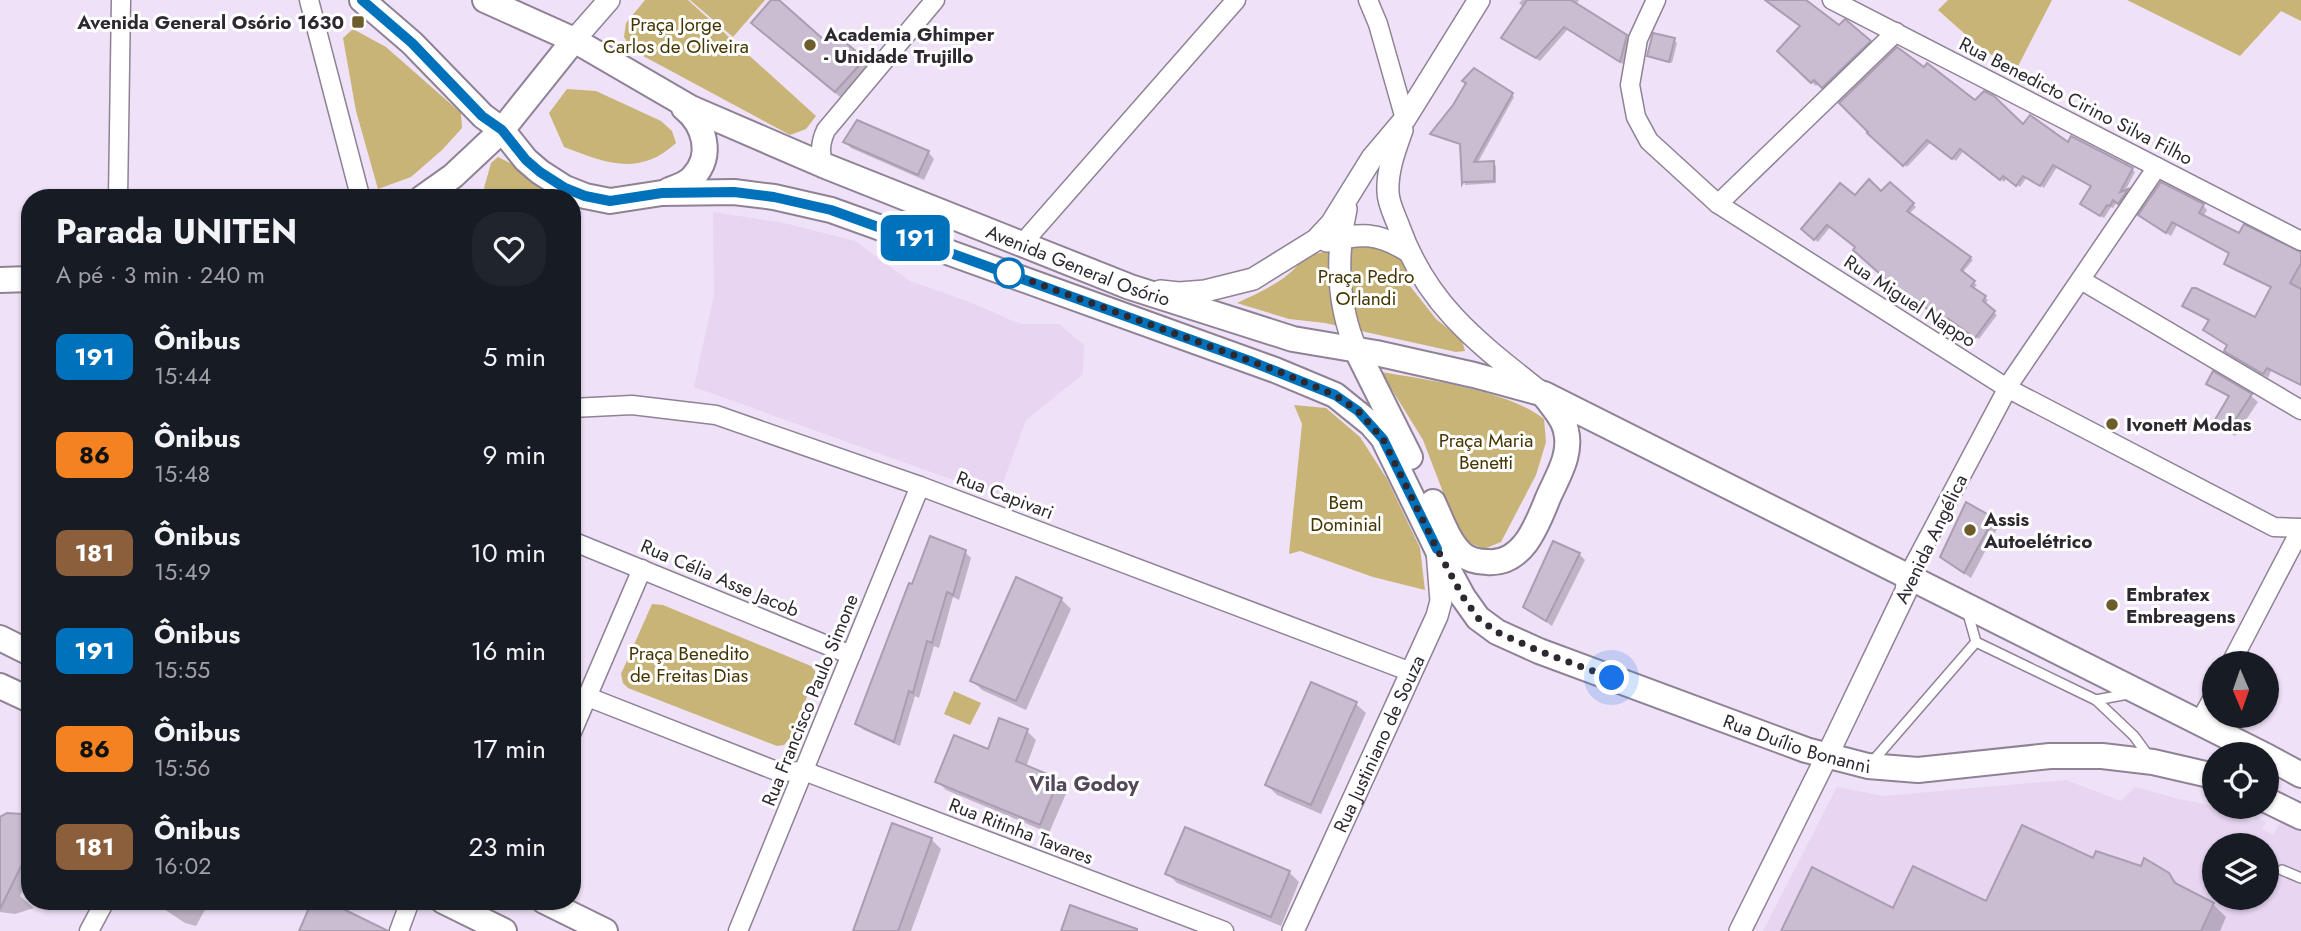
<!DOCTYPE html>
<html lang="pt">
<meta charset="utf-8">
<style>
:root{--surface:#171b24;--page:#20242c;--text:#f1f3f6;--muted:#9ea1a6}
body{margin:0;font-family:Jost,sans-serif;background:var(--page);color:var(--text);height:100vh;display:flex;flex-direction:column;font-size:26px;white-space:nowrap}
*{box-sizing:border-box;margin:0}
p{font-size:23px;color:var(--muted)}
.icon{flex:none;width:38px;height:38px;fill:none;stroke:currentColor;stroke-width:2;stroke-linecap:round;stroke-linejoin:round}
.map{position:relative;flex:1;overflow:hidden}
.sheet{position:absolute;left:21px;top:189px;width:560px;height:721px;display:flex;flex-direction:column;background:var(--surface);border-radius:28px;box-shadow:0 2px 5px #0004}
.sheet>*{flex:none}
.badge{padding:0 14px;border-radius:10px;font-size:24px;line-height:46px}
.needle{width:46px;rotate:178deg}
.controls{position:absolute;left:2202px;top:651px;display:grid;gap:14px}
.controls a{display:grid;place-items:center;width:77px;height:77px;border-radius:50%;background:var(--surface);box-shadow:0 2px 5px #0004;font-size:35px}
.you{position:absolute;width:35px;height:35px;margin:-18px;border:5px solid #fff;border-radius:50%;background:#1a73e8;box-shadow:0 0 0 10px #1a73e833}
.map>.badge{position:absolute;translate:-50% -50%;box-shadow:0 0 0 4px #fff}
.round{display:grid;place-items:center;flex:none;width:74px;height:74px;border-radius:28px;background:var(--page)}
.headline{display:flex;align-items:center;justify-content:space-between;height:119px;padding:0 35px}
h1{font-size:33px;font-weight:700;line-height:52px}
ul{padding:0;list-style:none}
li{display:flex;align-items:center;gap:21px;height:98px;padding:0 35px}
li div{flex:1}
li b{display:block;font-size:26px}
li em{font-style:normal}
li .badge{min-width:77px;font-weight:700;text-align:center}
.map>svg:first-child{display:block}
.built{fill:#e7d5f1;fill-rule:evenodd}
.green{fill:#c8b477}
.shadow{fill:#0003}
.building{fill:#cabdd2;stroke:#aa9db1;stroke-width:2}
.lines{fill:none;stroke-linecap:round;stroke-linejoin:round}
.service-casing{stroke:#8f8295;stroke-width:12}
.minor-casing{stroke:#8f8295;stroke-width:21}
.tertiary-casing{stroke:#8f8295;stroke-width:24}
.secondary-casing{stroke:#8f8295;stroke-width:28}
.service{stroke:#fff;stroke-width:9}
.minor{stroke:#fff;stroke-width:18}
.tertiary{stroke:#fff;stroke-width:21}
.secondary{stroke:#fff;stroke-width:24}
.line-casing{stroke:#fff;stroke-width:16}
.line{stroke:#0072bc;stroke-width:10}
.walk{stroke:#2e2931;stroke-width:7;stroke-dasharray:0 12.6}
.poi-dot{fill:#6c5d2a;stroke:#fff;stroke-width:2.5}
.stop-dot{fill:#fff;stroke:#0072bc;stroke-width:3.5}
.labels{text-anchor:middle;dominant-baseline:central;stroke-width:6;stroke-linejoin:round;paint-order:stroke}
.poi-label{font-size:19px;font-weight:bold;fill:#2e2931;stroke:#fff;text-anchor:start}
.park-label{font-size:19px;fill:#443600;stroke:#fff}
.street-label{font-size:19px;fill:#2e2931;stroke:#fff}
.neighbourhood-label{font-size:21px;font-weight:bold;fill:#534859;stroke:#fff}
</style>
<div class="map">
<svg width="2301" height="931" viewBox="0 0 2301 931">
<rect width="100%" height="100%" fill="#efe1f7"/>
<g class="built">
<polygon points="713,212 784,223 855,241 910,281 972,303 1020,324 1059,324 1084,345 1083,374 1026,420 998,496 694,387 714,294"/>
<path d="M2066 780 2121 801 2135 787 2179 799 2205 804 2252 822 2257 817 2266 822 2262 829 2273 835 2282 820 2301 830V931H1763L1837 787 1883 796ZM2214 845H2266V898H2214Z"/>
</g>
<g class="green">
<polygon points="645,0 688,0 816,116 806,129 790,135 632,50 624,37 626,23"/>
<polygon points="690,0 765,0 733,37"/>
<polygon points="1948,0 2052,0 2015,72 1975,43 1938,10"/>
<polygon points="2127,0 2301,0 2301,21 2281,11 2240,56"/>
<polygon points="353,29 386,47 461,113 462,128 442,150 411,177 378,189 356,111 343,38"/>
<path d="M567 89 596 91 661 121 672 131 676 143C639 177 606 163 564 147L549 113Z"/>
<polygon points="498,157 512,164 535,183 560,197 490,198 484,188 491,163"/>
<path d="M1358 243 1387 244 1405 265 1410 286 1436 319 1462 340 1465 351 1456 352 1325 323 1289 319 1237 303C1261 291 1288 281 1304 257Z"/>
<path d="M1381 372C1428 380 1507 390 1544 419L1546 442 1536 475 1501 542 1484 549 1461 539 1423 440Z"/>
<polygon points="1294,405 1326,408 1360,437 1387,479 1420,548 1425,590 1373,577 1300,551 1289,554 1302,424"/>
<polygon points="652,604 663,605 811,666 815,671 815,678 789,739 784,745 777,746 628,688 623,683 621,674"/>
<polygon points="954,691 981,703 970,725 944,714"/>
</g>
<g class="shadow">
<polygon points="774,0 824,41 864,60 873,70 845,101 763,33"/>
<polygon points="1522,0 1579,0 1576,5 1630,40 1623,64 1568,29 1540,61 1507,41 1523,7 1519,3"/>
<polygon points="1787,0 1803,0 1839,28 1874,46 1828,91 1819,83 1816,86 1779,51 1802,27"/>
<polygon points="1674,40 1677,43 1672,63 1648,56"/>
<polygon points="1512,95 1514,97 1477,164 1493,163 1496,166 1496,183 1465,185 1462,145 1433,134"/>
<polygon points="1975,102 2023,127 2132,169 2135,172 2124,193 2128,191 2130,194 2122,205 2117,202 2113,208 2111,207 2104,218 2082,204 2093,186 2057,167 2044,188 2027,177 2020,187 2007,178 2004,182 1964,150 1956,161 1931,142 1907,167 1872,136"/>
<polygon points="845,142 928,152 934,159 924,180 851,148"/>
<polygon points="1890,184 1916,207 1909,214 1973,260 1962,273 1977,285 1973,289 1988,300 1985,305 1997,315 1979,339 1950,320 1948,323 1909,295 1831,226 1818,242 1803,229 1855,198 1881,194"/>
<polygon points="2203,205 2207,210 2203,217 2240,235 2301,252 2301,312 2273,289 2230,268 2226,263 2231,254 2177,225 2171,236 2140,215"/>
<polygon points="2184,306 2301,350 2301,386 2271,371 2268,378 2230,355 2226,351 2229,346 2205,330 2210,322"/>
<polygon points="2214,374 2251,396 2258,402 2235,436 2216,422 2230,398 2208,383"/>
<polygon points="1993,519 1999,525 1971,578 1949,563"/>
<polygon points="965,552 971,558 959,600 953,597 939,648 934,646 919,698 915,696 900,746 864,730 857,724"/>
<polygon points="1579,554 1585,560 1552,626 1525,607"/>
<polygon points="1017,580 1061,599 1071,609 1026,710 982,690 972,680"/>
<polygon points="1356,704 1366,713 1321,814 1277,795 1267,785"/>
<polygon points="1027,731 1036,740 1026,767 1058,780 1068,789 1049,833 946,790 937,781"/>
<polygon points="0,819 30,819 30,877 20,896 34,908 15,914 0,912"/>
<polygon points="931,839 941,849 911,931 855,931"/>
<polygon points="2094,860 2168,874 2182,888 2213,904 2226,917 2220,931 1783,931 1894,910 1987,903"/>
<polygon points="1289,872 1299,882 1281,926 1177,883 1167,873"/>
<polygon points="152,901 210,901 196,926 185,923"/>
</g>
<g class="building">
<polygon points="771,0 779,0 823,39 830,29 865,59 835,92 751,23"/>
<polygon points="1527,0 1571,0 1627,35 1620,62 1564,27 1536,58 1501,38"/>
<polygon points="1765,0 1806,0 1839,25 1845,19 1871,41 1822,88 1814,80 1811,83 1777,51 1800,26"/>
<polygon points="1653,33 1675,38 1669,62 1647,56"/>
<polygon points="1897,47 1924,67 1927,63 1975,100 1984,91 1994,96 2023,124 2030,115 2068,142 2071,136 2133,168 2120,192 2128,189 2118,204 2113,200 2110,206 2107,205 2100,216 2080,204 2091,186 2053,165 2040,186 2023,176 2016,186 2003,176 2000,180 1960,149 1952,159 1927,140 1903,166 1867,133 1868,132 1839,103"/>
<polygon points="1474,68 1513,93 1474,162 1494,161 1494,181 1463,182 1462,184 1460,144 1430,134 1453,105 1466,83 1462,81"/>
<polygon points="857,120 929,151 918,175 843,142"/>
<polygon points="1869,179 1881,191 1890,182 1914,203 1907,211 1971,257 1961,270 1975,281 1971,286 1986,296 1983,301 1995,311 1975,338 1947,318 1944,321 1889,282 1853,250 1855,247 1827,225 1814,240 1801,229 1840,183 1855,195"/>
<polygon points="2161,182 2204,204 2199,213 2239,233 2244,224 2301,252 2301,263 2290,283 2301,289 2301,385 2267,368 2263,374 2224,351 2227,345 2203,330 2209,320 2182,306 2192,288 2196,288 2255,317 2271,287 2224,264 2229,253 2172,222 2166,233 2138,215"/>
<polygon points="2213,371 2252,394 2228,431 2213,423 2229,396 2206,384"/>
<polygon points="1966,502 1994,518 1964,573 1940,557"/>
<polygon points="930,536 966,550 953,595 947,592 932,643 927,641 913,693 909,691 894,742 855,724 909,583 912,584"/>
<polygon points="1553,541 1580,553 1546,621 1523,607"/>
<polygon points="1016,577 1062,598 1016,701 970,681"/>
<polygon points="1311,682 1357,702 1311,805 1265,785"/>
<polygon points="999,718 1028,729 1016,761 1059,779 1040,825 935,782 954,735 988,749"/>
<polygon points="7,813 22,814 30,817 30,848 0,909 0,817"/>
<polygon points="892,823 932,838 898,931 853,931"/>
<polygon points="2022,825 2093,858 2096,851 2141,866 2144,858 2169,873 2175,883 2214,903 2201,931 1781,931 1812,867 1893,908 1913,866 1986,901"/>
<polygon points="1185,827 1290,871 1271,917 1165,874"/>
<polygon points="312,901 327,901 388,931 299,931"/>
<polygon points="1070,905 1137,929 1137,931 1061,931"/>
</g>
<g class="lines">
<defs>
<g id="service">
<polyline points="1967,610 1976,642 2096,700 2134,736 2150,758"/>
<polyline points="2096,700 2128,694"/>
<polyline points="1872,762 1976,642"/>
<polyline points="2282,870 2301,878"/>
</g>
<g id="minor">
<polyline points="309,0 359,192"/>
<polyline points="1368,0 1378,24 1405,119"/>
<polyline points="1656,0 1638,39 1630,85 1636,117 1649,141 1718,204 2007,388 2274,527 2301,528"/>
<polyline points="1832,0 2301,241"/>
<path d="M823 165C820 152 820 143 826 130L935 0"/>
<polyline points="118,198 121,0"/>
<polyline points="1718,204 1896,32"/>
<polyline points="1021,245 1236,0"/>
<polyline points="2081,280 2301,410"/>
<polyline points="572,408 632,405 716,415 920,486 1411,672"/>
<polyline points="572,541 851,655"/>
<polyline points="1908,576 2012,380 2157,167"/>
<polyline points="2231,663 2301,529"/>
<polyline points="588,697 779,772 804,771 1224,931"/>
<polyline points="2200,721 2214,696"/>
<polyline points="572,732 642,569"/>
<polyline points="89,931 105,901"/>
<polyline points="399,931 410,901"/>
<polyline points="738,931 920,486"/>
</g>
<g id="tertiary">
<polyline points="574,40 609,0"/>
<path d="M1402 130C1395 150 1387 170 1388 192 1388 203 1395 216 1399 227 1427 305 1477 342 1539 391"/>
<path d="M1346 209C1336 257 1337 306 1357 351"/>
<path d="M1327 241C1361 233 1377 232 1408 251"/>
<polyline points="1160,291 1179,293 1205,291 1253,279 1316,240 1331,224 1372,158 1405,119 1479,0"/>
<path id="s1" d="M1293 931 1437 616 1441 601 1437 551"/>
<polyline points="1740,931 1827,756 1906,591 1908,576"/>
</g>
<g id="secondary">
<path id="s2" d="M362 0 412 43 483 116 502 130 526 160 540 172 565 188 585 196 610 201 662 193 734 192 774 197 831 210 1275 370 1335 395 1371 424 1383 438 1437 549 1463 597 1478 618 1497 632 1539 651 1806 750 1868 766 1918 770 2050 756H2102L2153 762 2214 776"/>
<path id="s3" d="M485 0 574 40 691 108 823 165 1130 287 1293 339 1376 353 1474 375 1544 394 2262 754"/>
<path d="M669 190C677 187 687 184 693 177 714 155 704 124 684 108"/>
<polyline points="422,198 453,176 502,130 574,40"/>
<polyline points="0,280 30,279"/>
<polyline points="1357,351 1410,457"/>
<path d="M1433 502C1441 519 1448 541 1462 554 1469 560 1478 562 1487 562 1523 565 1537 525 1548 498 1557 477 1572 455 1566 431 1564 418 1552 406 1544 395"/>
<polyline points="0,638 30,653"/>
<polyline points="0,686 30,700"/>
<polyline points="2266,756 2301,775"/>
<polyline points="2266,800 2301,817"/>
<polyline points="443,901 504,931"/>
<polyline points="544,901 605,931"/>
</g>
</defs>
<use href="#service" class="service-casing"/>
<use href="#minor" class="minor-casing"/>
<use href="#tertiary" class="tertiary-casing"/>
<use href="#secondary" class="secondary-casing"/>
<use href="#service" class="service"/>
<use href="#minor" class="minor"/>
<use href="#tertiary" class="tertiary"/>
<use href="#secondary" class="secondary"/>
</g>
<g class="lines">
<defs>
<polyline id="line" points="362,0 412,43 482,116 502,130 526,160 540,172 565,188 585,196 610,201 662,193 734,192 774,197 831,210 1250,361 1335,395 1358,411 1383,439 1437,549"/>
</defs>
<use href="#line" class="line-casing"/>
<use href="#line" class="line"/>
<polyline class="walk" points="1009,273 1003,271 1275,370 1335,395 1358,411 1383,439 1437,549 1463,597 1478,618 1497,632 1539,651 1612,678"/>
</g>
<g class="poi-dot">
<rect x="351" y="15" width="14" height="14" rx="3.5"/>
<circle cx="810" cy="45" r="7"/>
<circle cx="2112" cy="424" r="7"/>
<circle cx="1970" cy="530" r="7"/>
<circle cx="2112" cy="605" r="7"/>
</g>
<circle class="stop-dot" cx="1009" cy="273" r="14"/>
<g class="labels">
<g class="poi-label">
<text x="344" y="22" text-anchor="end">Avenida General Osório 1630</text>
<text x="824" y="34">Academia Ghimper<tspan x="824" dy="22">- Unidade Trujillo</tspan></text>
<text x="2126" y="424">Ivonett Modas</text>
<text x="1984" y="519">Assis<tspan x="1984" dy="22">Autoelétrico</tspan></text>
<text x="2126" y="594">Embratex<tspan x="2126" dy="22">Embreagens</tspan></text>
</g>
<g class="park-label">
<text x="676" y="24">Praça Jorge<tspan x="676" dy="22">Carlos de Oliveira</tspan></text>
<text x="1366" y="276">Praça Pedro<tspan x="1366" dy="22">Orlandi</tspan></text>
<text x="1486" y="440">Praça Maria<tspan x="1486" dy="22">Benetti</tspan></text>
<text x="1346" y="502">Bem<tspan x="1346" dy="22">Dominial</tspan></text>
<text x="689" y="653">Praça Benedito<tspan x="689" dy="22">de Freitas Dias</tspan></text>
</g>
<g class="street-label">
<text transform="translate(2076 101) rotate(27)">Rua Benedicto Cirino Silva Filho</text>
<text stroke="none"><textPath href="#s3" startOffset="651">Avenida General Osório</textPath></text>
<text transform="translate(1910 301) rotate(33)">Rua Miguel Nappo</text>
<text transform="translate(1005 495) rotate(21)">Rua Capivari</text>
<text transform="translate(1931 539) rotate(-64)">Avenida Angélica</text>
<text transform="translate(720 578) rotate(23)">Rua Célia Asse Jacob</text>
<text transform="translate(810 700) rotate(-68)">Rua Francisco Paulo Simone</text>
<text stroke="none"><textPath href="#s2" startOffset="1698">Rua Duílio Bonanni</textPath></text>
<text stroke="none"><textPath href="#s1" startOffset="206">Rua Justiniano de Souza</textPath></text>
<text transform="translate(1021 831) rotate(21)">Rua Ritinha Tavares</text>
</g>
<g class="neighbourhood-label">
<text x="1084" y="784">Vila Godoy</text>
</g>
</g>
</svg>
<div class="controls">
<a><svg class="needle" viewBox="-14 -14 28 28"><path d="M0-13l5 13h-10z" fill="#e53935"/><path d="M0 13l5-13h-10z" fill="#9ea1a6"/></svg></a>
<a><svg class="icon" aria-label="locate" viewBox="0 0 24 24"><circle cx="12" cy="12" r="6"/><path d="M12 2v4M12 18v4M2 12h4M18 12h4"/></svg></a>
<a><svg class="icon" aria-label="layers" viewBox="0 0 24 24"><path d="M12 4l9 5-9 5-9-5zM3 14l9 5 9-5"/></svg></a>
</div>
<div class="you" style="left:1612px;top:678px"></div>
<b class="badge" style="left:915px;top:238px;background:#0072bc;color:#fff">191</b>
<section class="sheet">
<div class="headline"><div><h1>Parada UNITEN</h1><p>A pé · 3 min · 240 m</p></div><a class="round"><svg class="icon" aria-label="heart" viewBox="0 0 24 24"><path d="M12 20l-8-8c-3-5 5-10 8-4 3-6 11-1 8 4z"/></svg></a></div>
<ul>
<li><span class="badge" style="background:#0072bc;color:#fff">191</span><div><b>Ônibus</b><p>15:44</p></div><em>5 min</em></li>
<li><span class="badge" style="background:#f58220;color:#111">86</span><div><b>Ônibus</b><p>15:48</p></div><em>9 min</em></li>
<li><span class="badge" style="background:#8b5e3c;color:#fff">181</span><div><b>Ônibus</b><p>15:49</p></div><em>10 min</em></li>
<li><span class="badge" style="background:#0072bc;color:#fff">191</span><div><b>Ônibus</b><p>15:55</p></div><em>16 min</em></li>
<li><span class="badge" style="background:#f58220;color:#111">86</span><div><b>Ônibus</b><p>15:56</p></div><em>17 min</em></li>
<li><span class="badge" style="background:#8b5e3c;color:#fff">181</span><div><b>Ônibus</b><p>16:02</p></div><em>23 min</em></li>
</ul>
</section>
</div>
